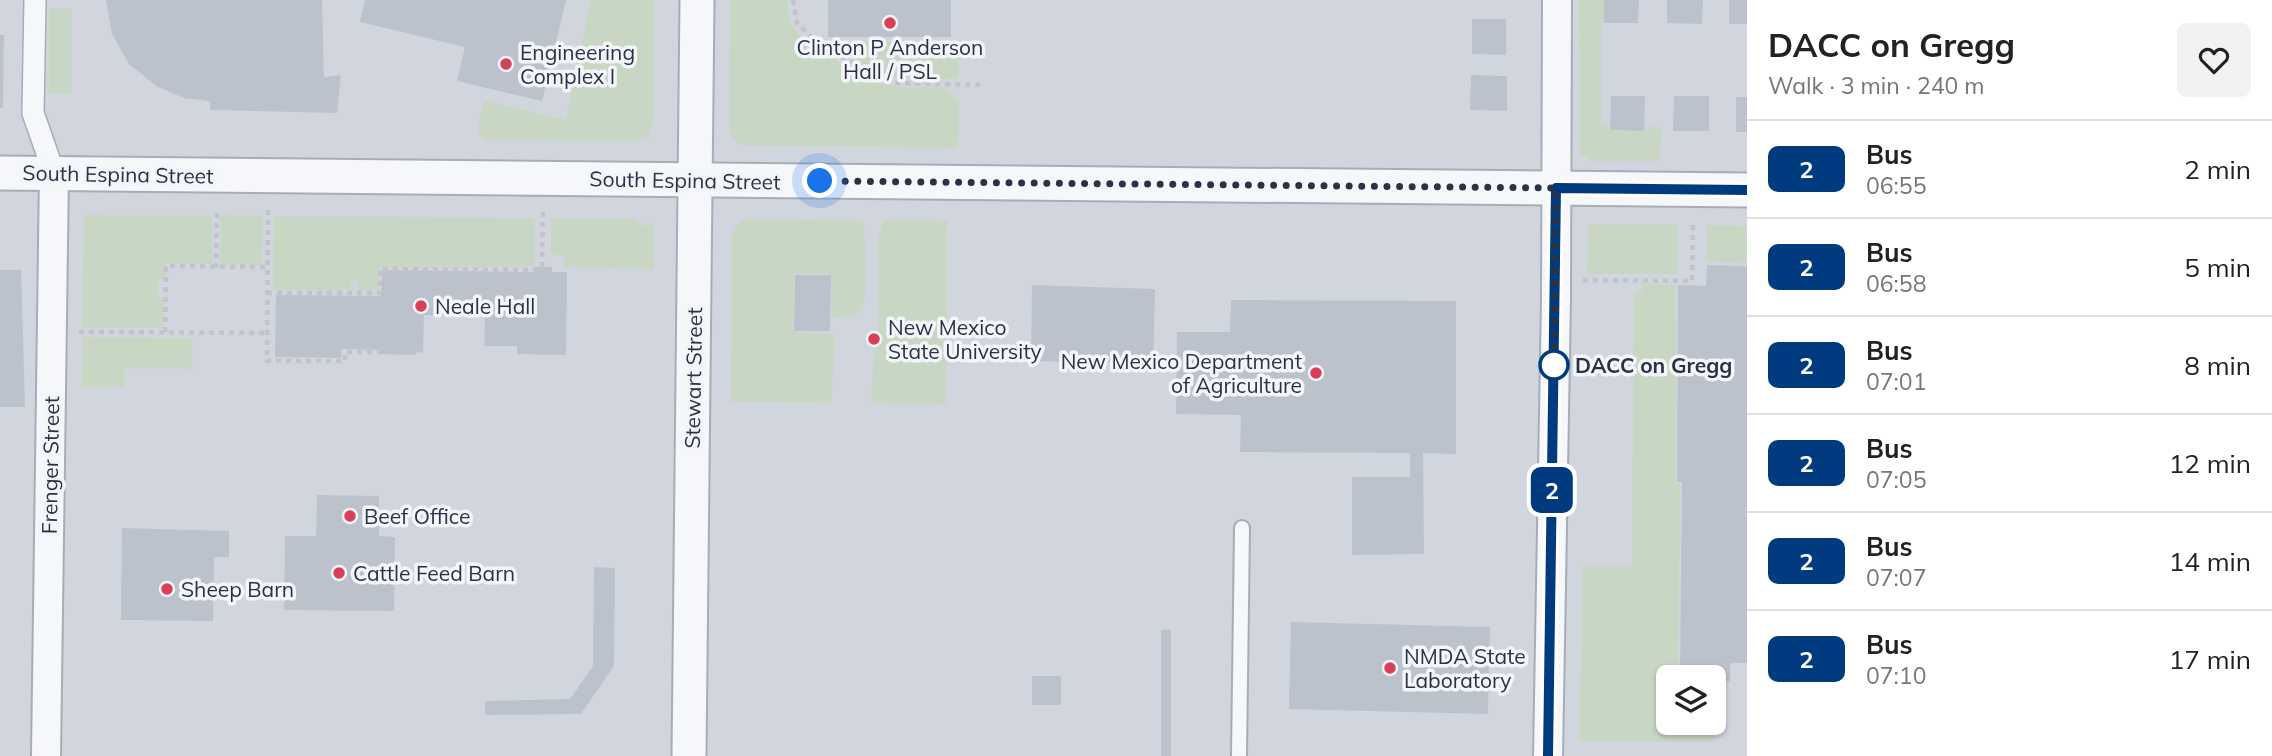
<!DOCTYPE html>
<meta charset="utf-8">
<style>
:root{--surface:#fff;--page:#f2f2f2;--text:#222;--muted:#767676;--line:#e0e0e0}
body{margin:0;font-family:Mulish,sans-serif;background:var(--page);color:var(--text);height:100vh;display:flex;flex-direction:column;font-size:26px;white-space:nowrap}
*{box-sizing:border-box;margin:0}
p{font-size:23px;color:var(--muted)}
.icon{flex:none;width:38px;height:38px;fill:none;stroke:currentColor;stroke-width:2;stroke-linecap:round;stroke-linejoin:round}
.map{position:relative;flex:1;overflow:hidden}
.side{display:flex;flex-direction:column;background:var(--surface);width:525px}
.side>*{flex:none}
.badge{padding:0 14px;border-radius:10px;font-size:24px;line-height:46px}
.tools{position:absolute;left:1656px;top:665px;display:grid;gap:14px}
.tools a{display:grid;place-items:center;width:70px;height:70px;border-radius:10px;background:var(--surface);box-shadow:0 2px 5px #0004;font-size:35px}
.you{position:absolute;width:35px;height:35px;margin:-18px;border:5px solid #fff;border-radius:50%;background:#1a73e8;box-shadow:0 0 0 10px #1a73e833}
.map>.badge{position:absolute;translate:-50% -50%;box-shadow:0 0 0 4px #fff}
.round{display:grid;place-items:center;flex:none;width:74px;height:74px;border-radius:10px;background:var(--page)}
.headline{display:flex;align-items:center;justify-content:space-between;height:119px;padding:0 21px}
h1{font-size:33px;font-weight:700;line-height:52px}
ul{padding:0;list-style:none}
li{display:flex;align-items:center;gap:21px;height:98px;padding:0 21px;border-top:2px solid var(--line)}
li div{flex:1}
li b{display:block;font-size:26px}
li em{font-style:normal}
li .badge{min-width:77px;font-weight:700;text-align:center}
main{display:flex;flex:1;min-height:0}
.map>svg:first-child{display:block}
.built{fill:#d1d5de;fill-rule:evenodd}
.green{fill:#c8d7c3}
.building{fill:#bcc2cc}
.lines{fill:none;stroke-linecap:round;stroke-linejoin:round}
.service-casing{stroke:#a7adb7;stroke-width:18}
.pedestrian-casing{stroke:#a7adb7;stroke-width:24}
.minor-casing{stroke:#a7adb7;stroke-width:32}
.tertiary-casing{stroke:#a7adb7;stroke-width:37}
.path{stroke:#c1c4cb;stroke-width:4.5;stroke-dasharray:5 5;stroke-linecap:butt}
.service{stroke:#f6f7fa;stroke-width:14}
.pedestrian{stroke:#f6f7fa;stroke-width:21}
.minor{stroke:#f6f7fa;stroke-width:28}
.tertiary{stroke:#f6f7fa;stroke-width:33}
.line-casing{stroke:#fff;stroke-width:16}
.line{stroke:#003b80;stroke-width:10}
.walk{stroke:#293346;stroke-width:7;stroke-dasharray:0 12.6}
.poi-dot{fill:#d94057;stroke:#f3f5f9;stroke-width:2.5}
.stop-dot{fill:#fff;stroke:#003b80;stroke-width:3.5}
.labels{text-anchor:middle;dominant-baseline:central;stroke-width:7;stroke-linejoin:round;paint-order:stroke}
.poi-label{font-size:21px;fill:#293346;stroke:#f3f5f9;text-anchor:start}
.street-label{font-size:21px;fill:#293346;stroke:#f3f5f9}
.stop-label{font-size:21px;font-weight:bold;fill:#293346;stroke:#f3f5f9;text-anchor:start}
</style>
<main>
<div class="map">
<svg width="1747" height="756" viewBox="0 0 1747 756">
<rect width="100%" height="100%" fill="#e3e6ec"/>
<path class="built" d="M0 0H1747V756H0ZM1668 677H1713V723H1668Z"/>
<g class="green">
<polygon points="591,0 654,0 653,122 650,136 638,141 484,140 477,132 484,101 566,120"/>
<path d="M730 0H788C788 11 789 22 796 31 808 48 870 79 890 85 906 90 928 86 944 87L959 101 958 148 739 145 729 132Z"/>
<polygon points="1579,0 1604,0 1604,21 1601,22 1601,125 1610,126 1611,130 1644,131 1644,127 1662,127 1659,161 1593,161 1580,154"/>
<rect x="49" y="8" width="23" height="86"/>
<polygon points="830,41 958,43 959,79 893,78 826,46"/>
<polygon points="84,215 212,216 212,264 166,263 165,279 158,280 158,298 164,299 163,328 82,327"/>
<polygon points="221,215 263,216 262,265 220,264"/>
<polygon points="274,216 535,218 535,266 379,267 378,290 358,291 357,281 351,281 351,290 273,290"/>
<polygon points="551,218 632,218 645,227 653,223 654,269 565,267 564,255 551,255"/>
<path d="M752 219 864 221C863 246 874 296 855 316L832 318 831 273 794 274 793 332 830 334 835 338 831 403 731 402 732 237C735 225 740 220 752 219Z"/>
<polygon points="883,220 947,221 946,404 871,403 874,352 879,337 877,244"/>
<polygon points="1588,224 1678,225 1677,274 1587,274"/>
<polygon points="1707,225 1747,226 1747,263 1707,262"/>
<polygon points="1642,284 1676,285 1676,484 1680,485 1678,677 1668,677 1668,723 1713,723 1715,709 1715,742 1580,742 1582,567 1632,567 1634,292 1642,292"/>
<polygon points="83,337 193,338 192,369 125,368 124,387 82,387"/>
</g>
<g class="building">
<polygon points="106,0 322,0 324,77 341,75 337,113 210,110 210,101 184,98 156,86 129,64 112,34"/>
<polygon points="365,0 566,0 542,101 457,81 465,47 360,22"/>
<rect x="828" y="0" width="123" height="37"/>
<polygon points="1604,0 1639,0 1638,23 1604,23"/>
<polygon points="1667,0 1703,0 1702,24 1667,23"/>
<rect x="1729" y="0" width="18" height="24"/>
<polygon points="1472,19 1506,19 1506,55 1472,54"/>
<polygon points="0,35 4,35 3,108 0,108"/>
<polygon points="1471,75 1507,76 1507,111 1470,110"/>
<polygon points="1611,96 1645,96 1644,131 1610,130"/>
<polygon points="1674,96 1709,96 1709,131 1673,131"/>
<rect x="1736" y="97" width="11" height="35"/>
<polygon points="1707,265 1747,266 1747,663 1730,663 1730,681 1718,681 1719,698 1713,698 1713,677 1680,677 1682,482 1677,482 1678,285 1706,286"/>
<polygon points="535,267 552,267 552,272 567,272 566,355 517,354 517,346 484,346 485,316 424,315 423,353 416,352 416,355 381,354 381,350 342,349 341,358 275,357 276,295 381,296 382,270 535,272"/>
<polygon points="0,270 21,270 25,407 0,407"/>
<polygon points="795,275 831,275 830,331 794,331"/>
<polygon points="1032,285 1155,289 1153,364 1031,361"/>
<polygon points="1231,300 1456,301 1456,454 1423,453 1424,554 1352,555 1352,477 1410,477 1410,453 1240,452 1241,415 1176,414 1177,332 1230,332"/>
<polygon points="317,495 379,496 379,536 395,537 394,611 284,610 285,536 316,536"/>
<polygon points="122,528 229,531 229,557 214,557 213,621 121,620"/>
<polygon points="594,567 615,568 614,666 581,714 485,715 485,701 570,699 593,666"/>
<polygon points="1291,622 1490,627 1488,714 1289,709"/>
<rect x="1161" y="630" width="10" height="126"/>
<rect x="1032" y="676" width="29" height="29"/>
</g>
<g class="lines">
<defs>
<polyline id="service" points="1239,756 1242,528"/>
<polyline id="pedestrian" points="35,0 33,113 54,173"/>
<g id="minor">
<polyline points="46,756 54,173"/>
<polyline points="1548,756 1556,299 1557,0"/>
</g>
<g id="tertiary">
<polyline points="0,173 1747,190"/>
<polyline points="689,756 697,0"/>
</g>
</defs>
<use href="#service" class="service-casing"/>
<use href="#pedestrian" class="pedestrian-casing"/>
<use href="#minor" class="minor-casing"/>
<use href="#tertiary" class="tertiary-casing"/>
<g class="path">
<polyline points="793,0 797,23 820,46 893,83 982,85"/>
<polyline points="268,210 267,361 345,361 345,352 381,352"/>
<polyline points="542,267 543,212"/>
<polyline points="216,268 217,209"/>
<polyline points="1583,280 1692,281 1693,220"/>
<polyline points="267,293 380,293 380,269 535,270"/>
<polyline points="79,332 267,333"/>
<polyline points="165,332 166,266 267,267"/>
</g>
<use href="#service" class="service"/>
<use href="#pedestrian" class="pedestrian"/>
<use href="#minor" class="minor"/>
<use href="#tertiary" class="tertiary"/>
</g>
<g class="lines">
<defs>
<polyline id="line" points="1548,756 1556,188 1747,190"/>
</defs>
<use href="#line" class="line-casing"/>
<use href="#line" class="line"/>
<polyline class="walk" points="820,181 1556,188 1554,365"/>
</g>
<g class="poi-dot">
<circle cx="890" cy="23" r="7"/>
<circle cx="506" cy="64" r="7"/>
<circle cx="421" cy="306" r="7"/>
<circle cx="874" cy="339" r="7"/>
<circle cx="1316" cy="373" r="7"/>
<circle cx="350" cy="516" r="7"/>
<circle cx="339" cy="573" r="7"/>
<circle cx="167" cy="589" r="7"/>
<circle cx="1390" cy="668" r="7"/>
</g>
<circle class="stop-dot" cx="1554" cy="365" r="14"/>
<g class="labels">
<g class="poi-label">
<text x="890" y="47" text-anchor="middle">Clinton P Anderson<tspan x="890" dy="24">Hall / PSL</tspan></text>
<text x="520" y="52">Engineering<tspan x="520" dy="24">Complex I</tspan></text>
<text x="435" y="306">Neale Hall</text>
<text x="888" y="327">New Mexico<tspan x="888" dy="24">State University</tspan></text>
<text x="1302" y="361" text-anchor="end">New Mexico Department<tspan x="1302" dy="24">of Agriculture</tspan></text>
<text x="364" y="516">Beef Office</text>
<text x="353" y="573">Cattle Feed Barn</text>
<text x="181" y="589">Sheep Barn</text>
<text x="1404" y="656">NMDA State<tspan x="1404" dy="24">Laboratory</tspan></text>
</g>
<g class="street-label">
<text transform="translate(118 174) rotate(1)">South Espina Street</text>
<text transform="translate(685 180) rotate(1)">South Espina Street</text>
<text transform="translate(693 378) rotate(-89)">Stewart Street</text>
<text transform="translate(50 465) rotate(-89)">Frenger Street</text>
</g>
<g class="stop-label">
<text x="1575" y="365">DACC on Gregg</text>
</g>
</g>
</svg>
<div class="tools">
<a><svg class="icon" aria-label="layers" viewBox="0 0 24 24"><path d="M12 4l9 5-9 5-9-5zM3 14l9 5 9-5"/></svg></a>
</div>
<div class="you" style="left:820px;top:181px"></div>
<b class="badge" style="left:1552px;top:490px;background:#003b80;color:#fff">2</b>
</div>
<section class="side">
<div class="headline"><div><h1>DACC on Gregg</h1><p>Walk · 3 min · 240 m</p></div><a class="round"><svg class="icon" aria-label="heart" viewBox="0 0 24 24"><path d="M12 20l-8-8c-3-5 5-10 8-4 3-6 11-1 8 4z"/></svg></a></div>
<ul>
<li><span class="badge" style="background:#003b80;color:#fff">2</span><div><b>Bus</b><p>06:55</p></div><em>2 min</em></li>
<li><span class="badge" style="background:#003b80;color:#fff">2</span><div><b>Bus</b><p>06:58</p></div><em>5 min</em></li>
<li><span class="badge" style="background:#003b80;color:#fff">2</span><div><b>Bus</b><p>07:01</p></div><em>8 min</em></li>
<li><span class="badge" style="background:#003b80;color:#fff">2</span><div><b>Bus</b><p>07:05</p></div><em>12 min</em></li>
<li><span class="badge" style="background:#003b80;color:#fff">2</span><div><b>Bus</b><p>07:07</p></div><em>14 min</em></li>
<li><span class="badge" style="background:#003b80;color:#fff">2</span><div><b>Bus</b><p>07:10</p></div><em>17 min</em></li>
</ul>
</section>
</main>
